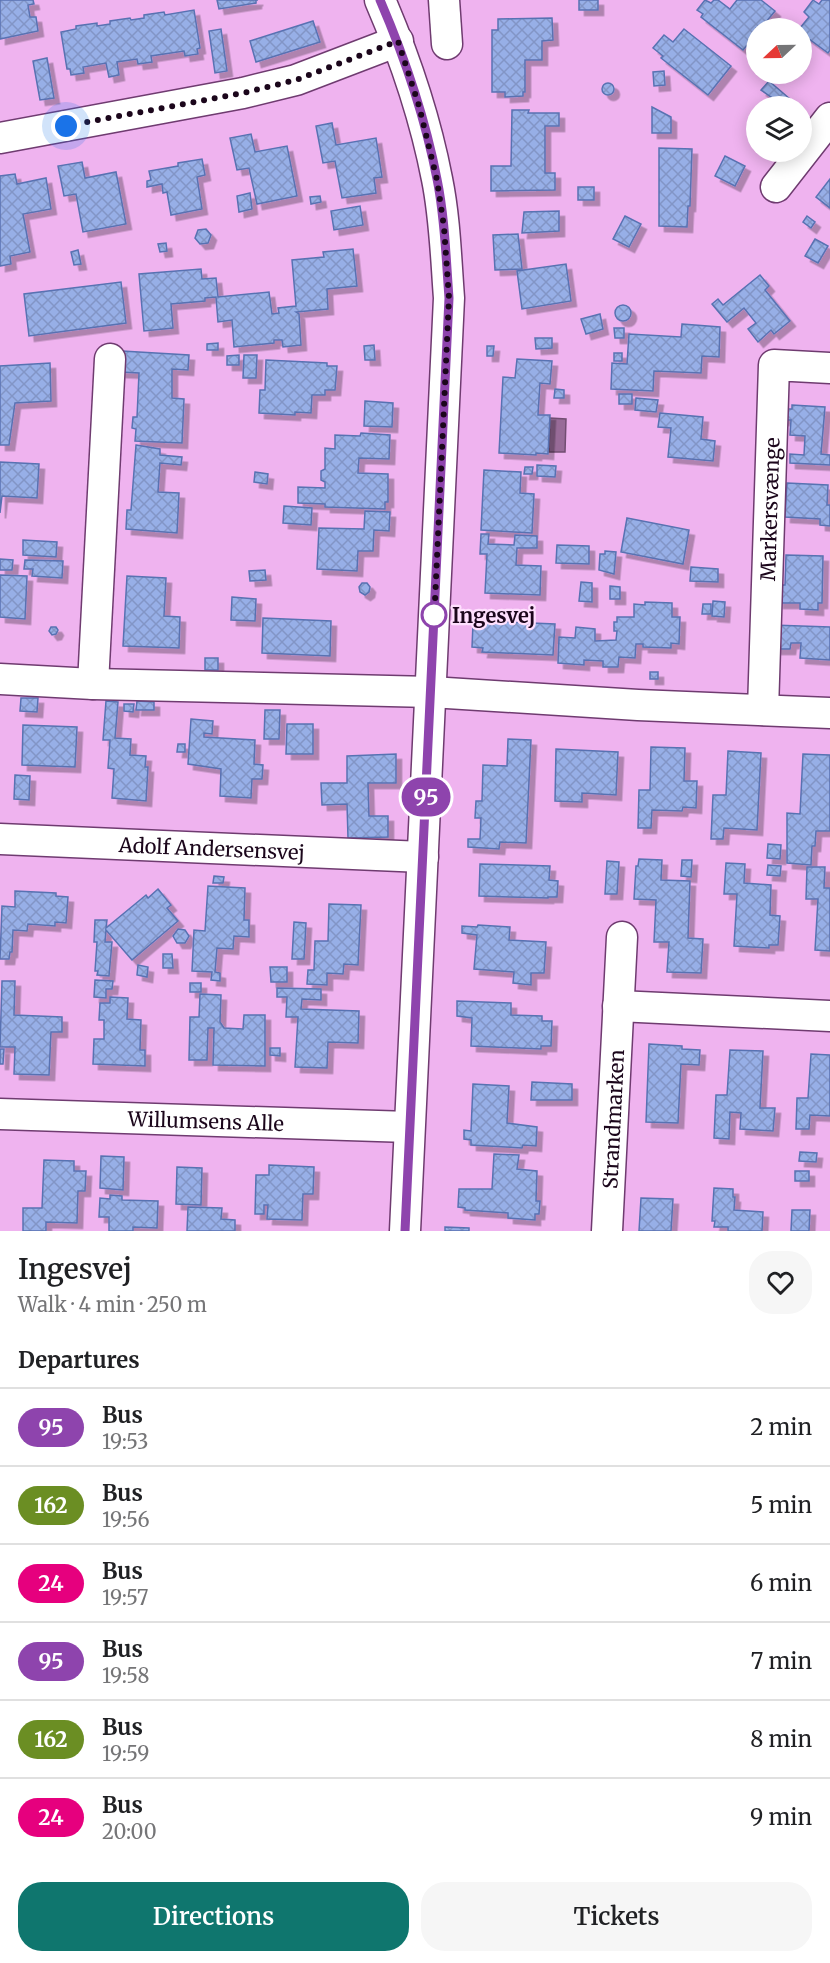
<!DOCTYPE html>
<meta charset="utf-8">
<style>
:root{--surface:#fff;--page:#f6f6f6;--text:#202124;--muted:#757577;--line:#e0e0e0;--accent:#0f766e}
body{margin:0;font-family:Merriweather,serif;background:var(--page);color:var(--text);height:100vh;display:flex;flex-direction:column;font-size:22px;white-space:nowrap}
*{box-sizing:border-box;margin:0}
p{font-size:20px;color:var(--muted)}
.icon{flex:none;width:33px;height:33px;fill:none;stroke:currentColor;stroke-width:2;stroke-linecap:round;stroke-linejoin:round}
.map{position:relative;height:1231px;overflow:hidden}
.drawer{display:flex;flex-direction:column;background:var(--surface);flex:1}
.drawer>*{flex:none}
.badge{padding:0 12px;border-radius:20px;font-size:21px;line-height:39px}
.needle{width:39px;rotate:248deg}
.fabs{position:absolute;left:746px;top:18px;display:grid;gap:12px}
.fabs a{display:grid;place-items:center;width:66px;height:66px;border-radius:50%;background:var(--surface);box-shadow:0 3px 15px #0003;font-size:30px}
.you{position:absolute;width:30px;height:30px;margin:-15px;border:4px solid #fff;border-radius:50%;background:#1a73e8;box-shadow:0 0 0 9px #1a73e833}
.map>.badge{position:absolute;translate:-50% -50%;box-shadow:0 0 0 3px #fff}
h2{padding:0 18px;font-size:22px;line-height:54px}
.round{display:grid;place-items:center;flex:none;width:63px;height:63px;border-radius:24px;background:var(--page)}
.head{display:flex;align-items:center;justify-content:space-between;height:102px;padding:0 18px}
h1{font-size:28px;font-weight:600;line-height:45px}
.cta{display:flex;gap:12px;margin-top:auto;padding:12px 18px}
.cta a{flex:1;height:69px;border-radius:24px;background:var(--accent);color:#fff;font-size:24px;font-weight:600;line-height:69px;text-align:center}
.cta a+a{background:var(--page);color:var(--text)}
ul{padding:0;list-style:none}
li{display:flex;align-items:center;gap:18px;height:78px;padding:0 18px;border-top:2px solid var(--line)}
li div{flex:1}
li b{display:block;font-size:22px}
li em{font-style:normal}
li .badge{min-width:66px;font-weight:700;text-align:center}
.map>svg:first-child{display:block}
.water{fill:#986b98;stroke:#724d72;stroke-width:1.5}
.building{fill:url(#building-cross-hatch);stroke:#5972b2;stroke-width:1.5;filter:url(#shadow)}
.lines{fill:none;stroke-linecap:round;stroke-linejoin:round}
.minor-casing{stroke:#6f3b70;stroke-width:33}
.minor{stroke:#fff;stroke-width:30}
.line-casing{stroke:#fff;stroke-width:14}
.line{stroke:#8e44ad;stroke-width:9}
.walk{stroke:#1b061b;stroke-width:6;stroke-dasharray:0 10.8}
.stop-dot{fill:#fff;stroke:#8e44ad;stroke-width:3}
.labels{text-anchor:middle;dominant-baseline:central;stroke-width:4.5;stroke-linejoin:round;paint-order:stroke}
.street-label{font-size:20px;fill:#1b061b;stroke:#ffe0fe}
.stop-label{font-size:20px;font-weight:bold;fill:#1b061b;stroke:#ffe0fe;text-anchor:start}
</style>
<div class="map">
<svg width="830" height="1231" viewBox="0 0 830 1231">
<defs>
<pattern id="building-cross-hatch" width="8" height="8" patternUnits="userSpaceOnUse" patternTransform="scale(1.5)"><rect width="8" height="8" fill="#97afe7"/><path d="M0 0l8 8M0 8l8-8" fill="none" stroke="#8295c6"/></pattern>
<filter id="shadow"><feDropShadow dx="5.5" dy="5.5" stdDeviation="0" flood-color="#0004"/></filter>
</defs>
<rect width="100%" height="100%" fill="#efb3ef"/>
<polygon class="water" points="550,418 566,419 565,452 549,452"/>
<g class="building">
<polygon points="0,0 33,0 34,4 28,5 30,17 36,17 38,31 0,39"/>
<polygon points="217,0 258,0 256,0 256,3 219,9"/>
<rect x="579" y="0" width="19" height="10"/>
<polygon points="705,0 711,3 714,0 718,0 730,9 737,0 761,0 775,11 761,28 756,28 756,35 743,50 701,17 703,14 697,10"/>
<polygon points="813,0 819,4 822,0 830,0 830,50 828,53 801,33 800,28 809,17 804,12"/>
<polygon points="194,10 200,48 197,49 198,54 185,56 184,51 151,56 152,62 138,64 137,59 117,62 119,75 109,77 106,63 83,67 84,73 71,75 70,69 67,69 61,32 76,29 76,26 97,23 97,26 110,24 110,21 130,18 131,20 144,18 144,15 164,12 165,15"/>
<polygon points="552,18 553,40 542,41 542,60 525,60 525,92 523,92 523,96 505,97 505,92 492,92 492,30 498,30 498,19"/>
<polygon points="313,21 320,42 256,62 250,41"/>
<polygon points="221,29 227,71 215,73 209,31"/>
<polygon points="684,29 731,66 708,95 661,58 663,56 653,48 664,35 673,42"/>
<polygon points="47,58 54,98 40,100 33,61"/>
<polygon points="664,71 665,85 654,86 653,72"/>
<polygon points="769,81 790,99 784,106 761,90"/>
<circle cx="608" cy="89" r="6"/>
<polygon points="652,107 671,117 671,133 652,133"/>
<polygon points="512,110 529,110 528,113 559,113 559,126 545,126 545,173 555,173 555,190 491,191 491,166 511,166"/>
<polygon points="332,123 336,145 376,138 382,177 374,178 376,193 342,198 335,161 323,163 316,126"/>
<polygon points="251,134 255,152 287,146 297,196 257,204 249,168 237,170 230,138"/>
<polygon points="659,148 692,149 690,206 688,206 687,227 659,226"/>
<polygon points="725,156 745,166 735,186 715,176"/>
<polygon points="202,159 205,175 197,177 202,209 171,215 167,192 163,193 162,184 147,187 147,181 151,180 149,171 178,166 178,163"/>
<polygon points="82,162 85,178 116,172 126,224 83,232 76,194 64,196 58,166"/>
<polygon points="15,174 17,184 46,178 51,209 23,214 30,252 10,256 11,264 0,266 0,176"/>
<polygon points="830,179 830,208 816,197"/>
<rect x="578" y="187" width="16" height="13"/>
<polygon points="250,193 252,209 239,212 237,196"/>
<polygon points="320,196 321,202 311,204 310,197"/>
<polygon points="360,206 363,225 334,230 331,211"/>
<polygon points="559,211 559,231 522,233 524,212"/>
<polygon points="625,216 641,224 629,247 613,239"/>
<polygon points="807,216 815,222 811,228 803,222"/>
<polygon points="206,229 211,235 208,243 200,244 195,238 198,230"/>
<polygon points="518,234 522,269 495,270 493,235"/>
<polygon points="815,239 828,246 818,263 805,256"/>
<polygon points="166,243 167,251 160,252 158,244"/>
<polygon points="353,249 357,286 327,289 328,309 296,312 299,314 301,345 283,347 282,340 274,340 274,343 234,347 232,320 218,322 216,297 205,298 205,301 171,304 173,328 144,331 139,274 201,269 202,279 216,278 218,297 269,292 272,314 279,313 278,308 296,306 292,260 324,257 323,252"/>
<polygon points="78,250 81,264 74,265 71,252"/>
<polygon points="566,264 571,301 522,309 517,271"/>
<polygon points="760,275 769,286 765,290 790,321 774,334 771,330 758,342 748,329 756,323 744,308 727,322 712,304 718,299 723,305"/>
<polygon points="121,282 126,323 29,336 24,294"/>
<circle cx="623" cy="313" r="8"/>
<polygon points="600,314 603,329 586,334 581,319"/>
<polygon points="682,324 720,327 719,357 702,356 701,373 654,371 653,391 611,389 612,363 627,364 629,334 681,337"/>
<polygon points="614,328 624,328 624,338 615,338"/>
<polygon points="535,338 552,338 552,348 536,349"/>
<polygon points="218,343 218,350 207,350 207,344"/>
<polygon points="374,345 375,360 365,360 364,346"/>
<polygon points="487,346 494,346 493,356 487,356"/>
<polygon points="122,351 189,355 188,370 172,369 172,398 184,399 182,443 135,441 136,429 132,428 133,417 137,417 139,373 120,372"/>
<rect x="614" y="353" width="8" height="8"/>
<polygon points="239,355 239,365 227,365 227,356"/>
<polygon points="244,355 257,355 256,378 243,378"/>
<polygon points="517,359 552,361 550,384 540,383 538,415 550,415 548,454 536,453 536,455 499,453 503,377 515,378"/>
<polygon points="266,360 327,363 327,366 337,366 335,390 325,390 325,395 312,395 311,413 295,412 295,415 259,413 260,390 265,390"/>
<polygon points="50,363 51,401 15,403 9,445 0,445 0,366"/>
<polygon points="555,389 564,390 564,398 554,398"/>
<rect x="619" y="394" width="13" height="10"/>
<polygon points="636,398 658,400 656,412 635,410"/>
<polygon points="365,401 393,403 392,427 364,426"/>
<polygon points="792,405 825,407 821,454 830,455 830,465 790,463 790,454 804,455 805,436 790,435 791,420 782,420 782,409 792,409"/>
<polygon points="660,413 703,417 701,439 715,441 713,461 668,457 671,428 658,427"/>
<polygon points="361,433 390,435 389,459 359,458 358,473 388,474 388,502 385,502 385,509 325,507 325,504 298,503 298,487 325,488 325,482 321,480 321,471 325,469 325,448 335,449 335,435 360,436"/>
<polygon points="136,445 160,449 160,455 182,457 181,465 160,463 158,492 179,493 177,533 126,529 127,510 131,510"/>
<polygon points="0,462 39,464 37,498 2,496 0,513"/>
<polygon points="537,465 556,466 555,477 537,476"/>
<polygon points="525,467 533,467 532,474 524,474"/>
<polygon points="484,470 521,472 520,493 534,494 532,533 481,530"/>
<polygon points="255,472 268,474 267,484 254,482"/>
<polygon points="787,483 828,485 827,505 830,505 830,526 820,525 820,519 785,517"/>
<polygon points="284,506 312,508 311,525 283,523"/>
<polygon points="365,511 390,512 389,531 374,530 373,551 358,551 357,571 317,569 319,528 364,529"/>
<polygon points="627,518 689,530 683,564 621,552"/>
<polygon points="481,534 489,534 488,544 514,545 515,535 537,536 537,548 517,548 516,565 541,566 540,595 485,593 487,554 480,554"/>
<polygon points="23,540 57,542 56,557 23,555"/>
<polygon points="557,545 589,546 589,564 556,563"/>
<polygon points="605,551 616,552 614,574 599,570 600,554 605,554"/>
<polygon points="786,555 823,556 822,603 818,603 818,610 800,609 800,603 778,603 778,585 785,585"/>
<polygon points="0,559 13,560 12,570 0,570"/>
<polygon points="25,560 63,561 62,578 32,576 33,569 24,569"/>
<polygon points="691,567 718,569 718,582 690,581"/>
<polygon points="265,570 266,580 250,581 249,571"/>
<polygon points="0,575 27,576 25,619 0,617"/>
<polygon points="127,576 166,578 164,616 180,617 179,648 123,646"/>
<polygon points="581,582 592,583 592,602 579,601"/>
<polygon points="362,583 367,583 370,587 369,592 365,595 360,592 359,587"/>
<polygon points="610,586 620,587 620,599 610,599"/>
<polygon points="232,597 256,599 255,621 231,620"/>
<polygon points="713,601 725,602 724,617 712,616"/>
<polygon points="645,602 672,603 672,617 680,617 679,644 671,643 671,648 643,647 643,644 636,644 635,658 619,657 618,667 603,667 603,661 584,660 584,665 558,663 559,637 575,638 576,627 595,629 595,641 616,640 617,631 614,631 614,622 617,622 617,617 634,617 634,604 645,605"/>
<polygon points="703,604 711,604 711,614 702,614"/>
<polygon points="263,618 331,621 330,656 262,653"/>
<polygon points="484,621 555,624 553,655 482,652 483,648 472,647 473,623 484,624"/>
<polygon points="772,625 830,627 830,660 800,658 801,643 791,643 790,649 776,649"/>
<polygon points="51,627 56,627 58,630 56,634 52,635 49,631"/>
<rect x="205" y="658" width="13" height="12"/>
<rect x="650" y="672" width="8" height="7"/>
<polygon points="21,698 38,698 37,712 20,711"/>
<polygon points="106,701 118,702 115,738 131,739 130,755 146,756 145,767 148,767 146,801 112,798 114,769 108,768 110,740 103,740"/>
<polygon points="137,701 154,702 154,710 136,710"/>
<polygon points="124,704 134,704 133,712 124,711"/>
<polygon points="265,710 280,710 279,739 264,739"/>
<polygon points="191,719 213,721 212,734 204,733 204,737 255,740 254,764 263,765 262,779 252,779 251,798 220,796 221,769 188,764"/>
<polygon points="287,724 313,724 313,754 286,754"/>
<polygon points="23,725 77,727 75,767 22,765"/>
<polygon points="508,739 531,740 526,843 500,842 499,849 468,847 468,839 480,839 481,818 475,818 476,801 482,801 483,765 507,766"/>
<polygon points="178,744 185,744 185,752 177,752"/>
<polygon points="651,747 685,748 684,781 697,781 696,808 683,807 682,811 652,810 651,828 638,828 639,790 650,790"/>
<polygon points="556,749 618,752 616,795 582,793 582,802 555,801"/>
<polygon points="728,751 761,753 757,830 724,828 723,839 711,839 713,795 726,795"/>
<polygon points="396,754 396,783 368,783 369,816 388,816 388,837 348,838 347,804 322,805 321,783 347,783 347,756"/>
<polygon points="803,754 830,755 830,831 816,831 815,846 812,846 811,865 787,863 787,813 800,814"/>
<polygon points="15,775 30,776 29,800 14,799"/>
<polygon points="768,844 781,845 780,859 767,858"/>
<polygon points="639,859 662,860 661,880 690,881 688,938 703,939 701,973 667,972 669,942 654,942 656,900 634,899 636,866 638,866"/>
<polygon points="682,860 692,860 691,877 681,876"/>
<polygon points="607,861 619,862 617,894 605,894"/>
<polygon points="726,863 745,864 744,883 771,885 770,915 780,916 778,945 769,945 769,948 734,946 737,894 724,894"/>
<polygon points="480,864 550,866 549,880 558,881 557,897 548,897 548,898 479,896"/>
<polygon points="768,865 781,866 780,876 767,875"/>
<polygon points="807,867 825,867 824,888 830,888 830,951 815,950 818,899 806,899"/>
<polygon points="214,876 224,877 223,883 213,883"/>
<polygon points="208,886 245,888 244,920 249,920 249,937 234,936 233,949 217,948 215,972 220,973 220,981 211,980 212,972 192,971 194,930 205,931"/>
<polygon points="158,889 171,905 167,908 178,921 132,960 106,930 105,942 112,942 109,976 97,975 98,971 95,971 97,942 94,942 95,920 107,920 106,928 146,895 148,898"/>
<polygon points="15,891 56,893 56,896 68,897 66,923 55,922 55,926 28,924 27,931 13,930 12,952 10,952 9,959 0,959 2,906 15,907"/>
<polygon points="329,904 361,905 358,965 344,964 343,974 327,973 327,985 307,984 308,970 314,970 315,941 328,941"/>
<polygon points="294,922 306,923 304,959 292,959"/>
<polygon points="478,925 510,927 509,940 546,942 544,973 531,973 531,985 513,983 514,972 474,969 477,935 462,933 462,926 477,927"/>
<polygon points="178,929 185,930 189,936 185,943 177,943 173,936"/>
<polygon points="163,954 172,954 173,968 163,968"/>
<polygon points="138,965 148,967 147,977 137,975"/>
<polygon points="270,967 287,967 287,982 271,982"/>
<polygon points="95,980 113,981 112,989 106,989 106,998 94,997"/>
<polygon points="2,981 15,981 14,1015 62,1017 62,1032 51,1032 49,1075 14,1074 15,1047 0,1047"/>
<rect x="190" y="983" width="11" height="9"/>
<polygon points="277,988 321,989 321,1000 302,999 301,1009 359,1011 358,1043 328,1042 327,1068 295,1067 298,1017 286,1017 287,997 277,997"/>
<polygon points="200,994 221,995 220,1022 224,1028 243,1029 244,1015 265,1015 265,1066 213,1065 214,1028 208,1028 207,1060 189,1060 190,1017 199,1017"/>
<polygon points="110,997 128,998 127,1019 141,1020 140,1050 145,1050 145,1066 93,1064 94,1039 104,1039 104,1020 99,1020 100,1003 110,1003"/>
<polygon points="457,1001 511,1003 511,1015 542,1016 542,1021 552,1021 551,1046 541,1046 541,1049 471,1046 472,1018 457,1016"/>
<polygon points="649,1044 682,1046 682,1049 700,1050 699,1065 681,1064 678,1123 646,1122"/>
<polygon points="270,1048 280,1048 280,1056 270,1055"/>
<polygon points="0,1049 4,1049 3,1064 0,1064"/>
<polygon points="730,1050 763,1051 760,1108 775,1108 773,1131 740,1129 741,1113 730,1112 729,1139 714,1138 716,1095 727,1095"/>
<polygon points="811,1054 830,1055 830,1116 810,1115 809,1129 796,1129 797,1098 808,1098"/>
<polygon points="532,1082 572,1084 572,1100 531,1100"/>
<polygon points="473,1084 509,1086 507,1123 537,1127 536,1146 523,1145 522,1148 471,1145 471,1140 464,1139 464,1130 471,1131"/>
<polygon points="800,1152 817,1153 816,1162 799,1161"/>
<polygon points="494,1154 519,1155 517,1169 537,1171 536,1201 540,1201 539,1214 535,1214 535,1220 508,1218 508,1213 465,1210 465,1208 458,1207 459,1189 492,1189"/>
<polygon points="101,1156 124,1157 123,1190 100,1188"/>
<polygon points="44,1160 74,1161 74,1171 86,1171 85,1191 78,1191 77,1223 46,1222 46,1231 23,1231 23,1208 42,1208"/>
<polygon points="269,1165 314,1167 313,1194 303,1194 302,1220 267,1219 268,1205 264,1205 264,1214 255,1214 256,1175 269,1175"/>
<polygon points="177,1167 202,1168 201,1205 176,1204"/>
<rect x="795" y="1171" width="14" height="10"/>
<polygon points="714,1188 733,1189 733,1197 735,1197 734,1210 763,1212 762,1231 728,1231 728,1227 714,1227 715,1221 712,1221"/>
<polygon points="110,1195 122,1196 122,1200 158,1201 157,1228 133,1227 133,1231 109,1231 109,1217 99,1217 100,1198 110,1199"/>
<polygon points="641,1198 673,1199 671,1231 639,1231"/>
<polygon points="188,1207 222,1208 221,1219 235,1220 235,1231 187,1231"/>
<polygon points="792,1210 810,1210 809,1231 791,1231"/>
<polygon points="445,1227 469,1228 469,1231 445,1231"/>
</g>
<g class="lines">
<defs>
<g id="minor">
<path d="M380 0C405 58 425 117 437 179 445 218 446 259 449 298L405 1231"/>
<polyline points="444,0 447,44"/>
<polyline points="0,138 243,93 296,80 398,41"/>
<polyline points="776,187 830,118"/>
<polyline points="0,679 93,684 431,692 638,705 830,713"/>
<polyline points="93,684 110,359"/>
<path id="s1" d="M763 710 774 365 830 368"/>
<path id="s2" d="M0 839 423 857"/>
<polyline points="618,1006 830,1016"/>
<path id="s3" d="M0 1114 409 1127"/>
<path id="s4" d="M607 1231 622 937"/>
</g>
</defs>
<use href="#minor" class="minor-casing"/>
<use href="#minor" class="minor"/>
</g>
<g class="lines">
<defs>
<path id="line" d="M380 0C405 58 425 117 437 179 445 218 446 259 449 298L405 1231"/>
</defs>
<use href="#line" class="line-casing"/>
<use href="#line" class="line"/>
<polyline class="walk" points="66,126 243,93 296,80 398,41 419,106 437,180 444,227 449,298 434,623 434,615"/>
</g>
<circle class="stop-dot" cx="434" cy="615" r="12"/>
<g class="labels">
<g class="street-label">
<text stroke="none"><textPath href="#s1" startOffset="201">Markersvænge</textPath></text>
<text stroke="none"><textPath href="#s2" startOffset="212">Adolf Andersensvej</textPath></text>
<text stroke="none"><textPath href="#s4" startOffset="112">Strandmarken</textPath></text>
<text stroke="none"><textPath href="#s3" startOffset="206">Willumsens Alle</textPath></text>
</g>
<g class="stop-label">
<text x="452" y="615">Ingesvej</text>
</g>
</g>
</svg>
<div class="fabs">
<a><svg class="needle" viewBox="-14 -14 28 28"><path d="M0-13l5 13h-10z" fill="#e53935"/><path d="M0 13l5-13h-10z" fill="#757577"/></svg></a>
<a><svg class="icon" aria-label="layers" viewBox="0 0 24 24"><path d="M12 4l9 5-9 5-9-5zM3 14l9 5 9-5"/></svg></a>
</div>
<div class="you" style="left:66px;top:126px"></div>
<b class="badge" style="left:426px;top:797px;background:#8e44ad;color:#fff">95</b>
</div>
<section class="drawer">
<div class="head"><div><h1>Ingesvej</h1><p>Walk · 4 min · 250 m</p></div><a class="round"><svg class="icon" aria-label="heart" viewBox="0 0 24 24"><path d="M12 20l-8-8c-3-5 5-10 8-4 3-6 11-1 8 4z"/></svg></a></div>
<h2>Departures</h2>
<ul>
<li><span class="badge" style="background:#8e44ad;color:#fff">95</span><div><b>Bus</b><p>19:53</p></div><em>2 min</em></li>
<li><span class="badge" style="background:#6b8e23;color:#fff">162</span><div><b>Bus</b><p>19:56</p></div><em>5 min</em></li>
<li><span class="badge" style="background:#e6007e;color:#fff">24</span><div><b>Bus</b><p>19:57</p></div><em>6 min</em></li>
<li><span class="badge" style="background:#8e44ad;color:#fff">95</span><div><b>Bus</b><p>19:58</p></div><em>7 min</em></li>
<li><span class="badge" style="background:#6b8e23;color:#fff">162</span><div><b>Bus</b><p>19:59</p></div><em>8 min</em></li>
<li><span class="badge" style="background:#e6007e;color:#fff">24</span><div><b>Bus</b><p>20:00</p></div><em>9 min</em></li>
</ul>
<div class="cta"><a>Directions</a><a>Tickets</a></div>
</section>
